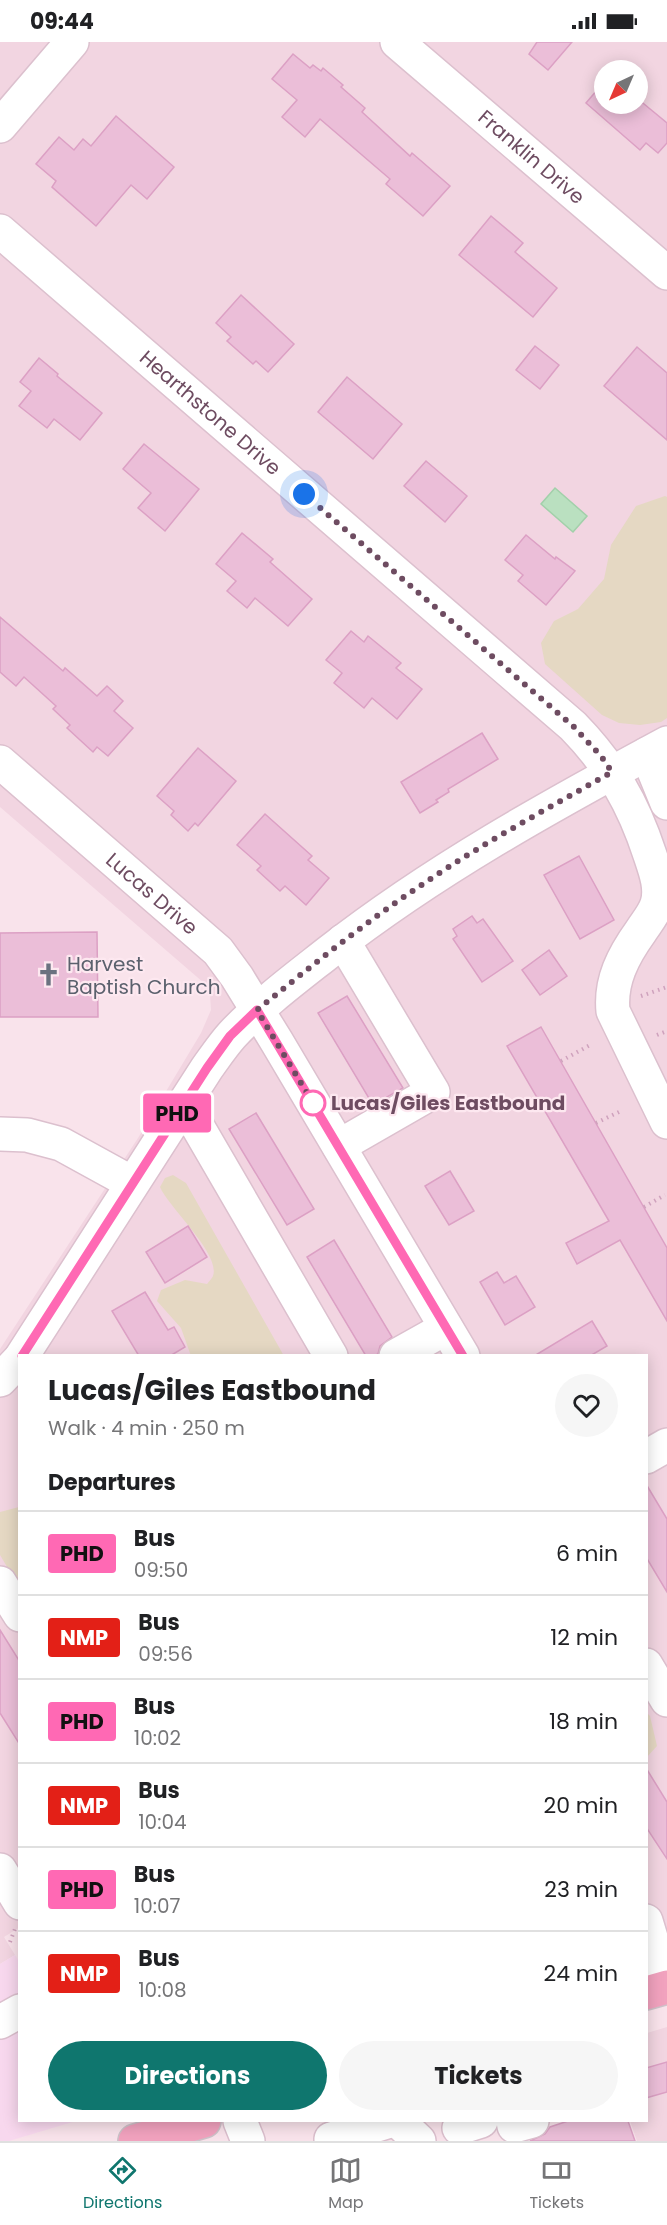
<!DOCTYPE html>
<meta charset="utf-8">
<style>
:root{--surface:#fff;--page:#f6f6f6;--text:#202124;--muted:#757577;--line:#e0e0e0;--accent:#0f766e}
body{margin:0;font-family:Poppins,sans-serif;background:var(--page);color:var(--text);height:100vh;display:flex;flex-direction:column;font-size:22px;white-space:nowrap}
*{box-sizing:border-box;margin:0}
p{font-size:20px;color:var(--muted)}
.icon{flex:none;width:33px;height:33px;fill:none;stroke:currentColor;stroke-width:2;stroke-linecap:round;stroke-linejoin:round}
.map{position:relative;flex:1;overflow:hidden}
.panel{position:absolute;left:18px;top:1312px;width:630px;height:768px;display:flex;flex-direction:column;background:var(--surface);border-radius:0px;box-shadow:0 3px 15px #0003}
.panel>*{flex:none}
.badge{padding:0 12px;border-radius:4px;font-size:21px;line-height:39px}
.needle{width:39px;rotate:224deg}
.controls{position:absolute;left:594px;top:18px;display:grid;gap:12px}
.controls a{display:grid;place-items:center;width:54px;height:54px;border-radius:50%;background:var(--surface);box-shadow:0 3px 15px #0003;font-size:30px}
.you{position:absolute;width:30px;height:30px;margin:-15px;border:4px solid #fff;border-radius:50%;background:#1a73e8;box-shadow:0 0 0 9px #1a73e833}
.map>.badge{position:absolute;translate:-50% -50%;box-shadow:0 0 0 3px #fff}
h2{padding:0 30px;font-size:22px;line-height:54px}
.round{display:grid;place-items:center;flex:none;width:63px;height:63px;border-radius:32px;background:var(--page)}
.head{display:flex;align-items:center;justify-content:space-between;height:102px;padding:0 30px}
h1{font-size:28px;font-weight:700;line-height:45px}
.action{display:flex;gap:12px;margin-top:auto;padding:12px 30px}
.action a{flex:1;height:69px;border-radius:36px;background:var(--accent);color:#fff;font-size:24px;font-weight:700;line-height:69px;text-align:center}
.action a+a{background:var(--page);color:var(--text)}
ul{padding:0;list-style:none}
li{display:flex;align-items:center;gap:18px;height:84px;padding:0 30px;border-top:2px solid var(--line)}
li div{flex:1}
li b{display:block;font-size:22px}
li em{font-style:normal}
li .badge{min-width:66px;font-weight:700;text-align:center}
.status{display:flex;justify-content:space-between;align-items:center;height:42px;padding:0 30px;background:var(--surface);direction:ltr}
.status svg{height:16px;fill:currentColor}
.tabs{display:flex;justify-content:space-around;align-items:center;height:84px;border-top:2px solid var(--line);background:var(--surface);font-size:16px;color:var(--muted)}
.tabs a{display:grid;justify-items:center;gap:3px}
.tabs .selected{color:var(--accent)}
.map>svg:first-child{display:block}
.residential{fill:#f2d5e1;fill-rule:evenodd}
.commercial{fill:#f8d8ee}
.green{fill:#e5d8c3}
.water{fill:#bae0c0;stroke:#a2d0aa;stroke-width:1.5}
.building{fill:#ebbed8;stroke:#dca0c4;stroke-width:1.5}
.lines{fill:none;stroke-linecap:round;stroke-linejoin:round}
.minor-casing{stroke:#dcc0ce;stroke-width:36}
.major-casing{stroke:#cec2c9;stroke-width:36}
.path{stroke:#cfa2bd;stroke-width:4;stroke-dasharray:1.5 4.5;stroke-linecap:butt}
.minor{stroke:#fff;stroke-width:33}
.major{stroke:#f1a2be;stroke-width:33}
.line-casing{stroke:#fff;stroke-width:14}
.line{stroke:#ff69b4;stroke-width:9}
.walk{stroke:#6e4c61;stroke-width:6;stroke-dasharray:0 10.8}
.stop-dot{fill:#fff;stroke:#ff69b4;stroke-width:3}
.labels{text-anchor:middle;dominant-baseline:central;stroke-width:4.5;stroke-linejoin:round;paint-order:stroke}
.street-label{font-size:20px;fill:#6e4c61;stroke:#fde8f0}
.worship-label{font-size:20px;fill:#5b616d;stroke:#fde8f0;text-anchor:start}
.stop-label{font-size:20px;font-weight:bold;fill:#6e4c61;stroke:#fde8f0;text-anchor:start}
</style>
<div class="status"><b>09:44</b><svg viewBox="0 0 49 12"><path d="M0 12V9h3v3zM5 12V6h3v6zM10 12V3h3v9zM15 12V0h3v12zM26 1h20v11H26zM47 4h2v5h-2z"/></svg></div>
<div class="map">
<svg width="667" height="2099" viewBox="0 0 667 2099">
<rect width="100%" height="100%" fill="#f9e3eb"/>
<g class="residential">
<path d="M0 0H667V1906L647 1913 646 1314H20V1885L4 1895 15 1913 0 1922V1307L138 1096 201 991 211 968 210 953 204 941 0 765ZM604 28H638V62H604Z"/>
<polygon points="667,1985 667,2099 637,2099 630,2079 646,2079 647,1991"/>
</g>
<polygon class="commercial" points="15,1913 20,1921 20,2079 76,2079 9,2099 0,2099 0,1922"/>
<g class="green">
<polygon points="665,454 667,455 667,676 661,680 640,683 619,681 602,673 545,622 541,601 554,579 578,567 604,537 611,503 636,464"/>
<path d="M173 1133 186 1141 284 1314H191L181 1286 157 1259 161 1248 185 1238 207 1242C208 1241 212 1236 213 1234 221 1212 169 1166 160 1145L165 1136Z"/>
<polygon points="19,1465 19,1545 0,1513 0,1470"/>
<polygon points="646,1670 650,1674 657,1704 647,1715"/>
</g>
<polygon class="water" points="555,446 587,474 573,490 541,462"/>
<g class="building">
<polygon points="537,0 572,0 548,28 529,12"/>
<polygon points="293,12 310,26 313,23 321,29 323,26 343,43 341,45 365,66 362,70 410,114 412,111 450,144 423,174 386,142 390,137 320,77 305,95 282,75 297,58 272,37"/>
<polygon points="604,40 604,62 638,62 638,57 667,81 667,101 658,111 646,101 640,108 586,61"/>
<polygon points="116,74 174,125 147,157 131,143 96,184 52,145 56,139 36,122 59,95 74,108 83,97 91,104"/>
<polygon points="491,174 523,201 515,210 557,246 533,275 459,213"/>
<polygon points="241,253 294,302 268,330 256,319 253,322 227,299 231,295 216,281"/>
<polygon points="535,304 559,323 540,347 516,328"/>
<polygon points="637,305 667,331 667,398 604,344"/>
<polygon points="39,316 58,332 57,334 102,371 80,398 54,377 47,386 19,364 31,349 20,340"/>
<polygon points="347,335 402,382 373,417 318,370"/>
<polygon points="144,402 199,447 165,489 138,466 151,451 123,427"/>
<polygon points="426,419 467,454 445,480 404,444"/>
<polygon points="242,491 273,517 270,520 312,557 288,584 255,556 247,566 227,549 236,539 216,522"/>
<polygon points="526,493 555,517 556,515 575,529 546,563 518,539 523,533 505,518"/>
<polygon points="0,575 63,629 65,626 97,654 107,644 123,659 114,669 133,686 108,714 97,705 93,710 67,686 70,683 53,667 56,664 24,635 16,644 0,630"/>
<polygon points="351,589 364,600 368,594 401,621 396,626 422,647 397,677 372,656 364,666 334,641 342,631 326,618"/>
<polygon points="482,691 498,717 448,747 449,750 436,758 438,760 420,771 401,740"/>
<polygon points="198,706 236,739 198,784 195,781 188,789 171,773 174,769 157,754"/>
<polygon points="265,772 312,814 308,818 329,836 306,863 285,844 280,849 257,828 261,824 237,803"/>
<polygon points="579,814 614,878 580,897 544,833"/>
<polygon points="472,874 477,881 483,877 513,919 482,940 453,897 457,894 453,887"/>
<polygon points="97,890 98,975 0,975 0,891"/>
<polygon points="549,908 567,934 540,953 522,928"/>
<polygon points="347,954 403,1046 373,1063 318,971"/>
<polygon points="541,985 667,1206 667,1279 620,1198 577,1222 566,1201 609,1179 507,1004"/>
<polygon points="256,1071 314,1167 287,1183 229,1087"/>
<polygon points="450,1129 474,1169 449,1183 425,1144"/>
<polygon points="188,1184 207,1215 165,1241 146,1210"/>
<polygon points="334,1198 392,1295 380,1304 378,1312 374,1314 366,1314 307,1215"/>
<polygon points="497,1230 504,1241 516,1234 535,1265 505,1283 480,1240"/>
<polygon points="145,1250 168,1288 174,1285 185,1305 170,1314 139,1314 112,1269"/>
<polygon points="592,1279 607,1304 590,1314 534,1314"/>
<polygon points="646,1442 667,1477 667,1550 646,1515"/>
<polygon points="0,1588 20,1620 20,1703 0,1671"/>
<polygon points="646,1726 667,1760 667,1817 646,1785"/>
<polygon points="667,2020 667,2050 646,2056 646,2026"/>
<polygon points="568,2079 628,2079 635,2099 530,2099 545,2092 550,2085"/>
</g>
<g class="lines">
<defs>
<g id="minor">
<path id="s1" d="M397 0 667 231"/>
<polyline points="0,84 72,0"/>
<path id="s2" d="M0 189 573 684C611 723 633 761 650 813 655 828 662 846 657 862 654 872 646 881 641 889 623 914 610 939 613 969L667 1080"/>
<polyline points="647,712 667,761"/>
<path id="s3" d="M0 720 218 909 237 935 277 1000 463 1314"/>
<polyline points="184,1061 331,1314"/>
<polyline points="0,1092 27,1093 61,1102 132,1141"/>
<polyline points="339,1104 433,1050 343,899"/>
<path d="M22 1314 207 1026C215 1015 223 1003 232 993 261 962 296 936 329 910 434 828 550 764 667 701"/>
<polyline points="396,1314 446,1286"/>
<polyline points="0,1338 20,1317"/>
<polyline points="646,1415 667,1403"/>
<polyline points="0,1541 20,1573"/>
<polyline points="646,1623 667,1658"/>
<polyline points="0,1828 20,1861"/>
<polyline points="646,1879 666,1945"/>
<polyline points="0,1980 20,1969"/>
<polyline points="240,2079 248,2099"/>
<polyline points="398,2079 419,2099"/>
<polyline points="513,2079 514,2084 532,2079"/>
<polyline points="459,2086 481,2079"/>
<polyline points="331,2097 390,2079"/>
</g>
<g id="major">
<polyline points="646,1951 667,1945"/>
<polyline points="135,2099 204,2079"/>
</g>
</defs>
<use href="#minor" class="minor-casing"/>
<use href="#major" class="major-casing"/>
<g class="path">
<polyline points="641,954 667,945"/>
<polyline points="657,993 667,989"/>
<polyline points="561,1019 592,1002"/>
<polyline points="596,1081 623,1068"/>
<polyline points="644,1165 665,1153"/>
<polyline points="10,1900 15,1887"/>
</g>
<use href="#minor" class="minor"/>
<use href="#major" class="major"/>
</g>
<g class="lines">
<defs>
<polyline id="line" points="22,1314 207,1026 230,994 257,968 463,1314"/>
</defs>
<use href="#line" class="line-casing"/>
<use href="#line" class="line"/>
<path class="walk" d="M304 452 573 684 601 714 612 730C547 767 481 802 420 844 363 882 310 925 257 968L313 1061"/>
</g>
<defs>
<symbol id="church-bare" viewBox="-9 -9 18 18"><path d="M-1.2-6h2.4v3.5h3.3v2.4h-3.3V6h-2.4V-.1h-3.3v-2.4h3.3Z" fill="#6b7280" stroke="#fde8f0" stroke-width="2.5" paint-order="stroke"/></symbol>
</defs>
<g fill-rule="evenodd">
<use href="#church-bare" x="32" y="916" width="33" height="33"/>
</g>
<circle class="stop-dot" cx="313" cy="1061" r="12"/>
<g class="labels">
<g class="street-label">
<text stroke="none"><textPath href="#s1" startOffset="177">Franklin Drive</textPath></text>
<text stroke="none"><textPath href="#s2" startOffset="278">Hearthstone Drive</textPath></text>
<text stroke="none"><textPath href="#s3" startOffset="201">Lucas Drive</textPath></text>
</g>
<g class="worship-label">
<text x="67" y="922">Harvest<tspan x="67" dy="23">Baptish Church</tspan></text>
</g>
<g class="stop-label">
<text x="331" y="1061">Lucas/Giles Eastbound</text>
</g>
</g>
</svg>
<div class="controls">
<a><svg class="needle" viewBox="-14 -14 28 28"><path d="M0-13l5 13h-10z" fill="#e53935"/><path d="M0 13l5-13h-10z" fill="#757577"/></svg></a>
</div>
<div class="you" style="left:304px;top:452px"></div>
<b class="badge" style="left:177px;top:1071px;background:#ff69b4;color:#111">PHD</b>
<section class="panel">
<div class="head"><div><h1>Lucas/Giles Eastbound</h1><p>Walk · 4 min · 250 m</p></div><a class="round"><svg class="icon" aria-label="heart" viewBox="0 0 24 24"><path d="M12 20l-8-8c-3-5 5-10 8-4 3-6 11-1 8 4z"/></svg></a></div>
<h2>Departures</h2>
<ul>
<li><span class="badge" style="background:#ff69b4;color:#111">PHD</span><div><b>Bus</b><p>09:50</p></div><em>6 min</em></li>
<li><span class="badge" style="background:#e32017;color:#fff">NMP</span><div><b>Bus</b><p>09:56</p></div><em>12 min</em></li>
<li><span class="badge" style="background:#ff69b4;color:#111">PHD</span><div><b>Bus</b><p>10:02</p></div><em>18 min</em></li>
<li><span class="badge" style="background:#e32017;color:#fff">NMP</span><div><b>Bus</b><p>10:04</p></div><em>20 min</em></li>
<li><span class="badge" style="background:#ff69b4;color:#111">PHD</span><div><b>Bus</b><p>10:07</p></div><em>23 min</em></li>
<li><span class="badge" style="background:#e32017;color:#fff">NMP</span><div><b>Bus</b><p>10:08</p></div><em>24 min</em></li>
</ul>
<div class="action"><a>Directions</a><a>Tickets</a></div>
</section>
</div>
<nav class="tabs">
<a class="selected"><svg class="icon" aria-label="directions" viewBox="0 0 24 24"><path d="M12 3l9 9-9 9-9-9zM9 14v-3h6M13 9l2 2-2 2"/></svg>Directions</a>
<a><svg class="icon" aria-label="map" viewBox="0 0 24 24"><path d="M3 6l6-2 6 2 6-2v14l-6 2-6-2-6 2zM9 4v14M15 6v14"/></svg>Map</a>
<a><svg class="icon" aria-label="tickets" viewBox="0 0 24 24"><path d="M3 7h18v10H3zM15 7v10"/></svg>Tickets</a>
</nav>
